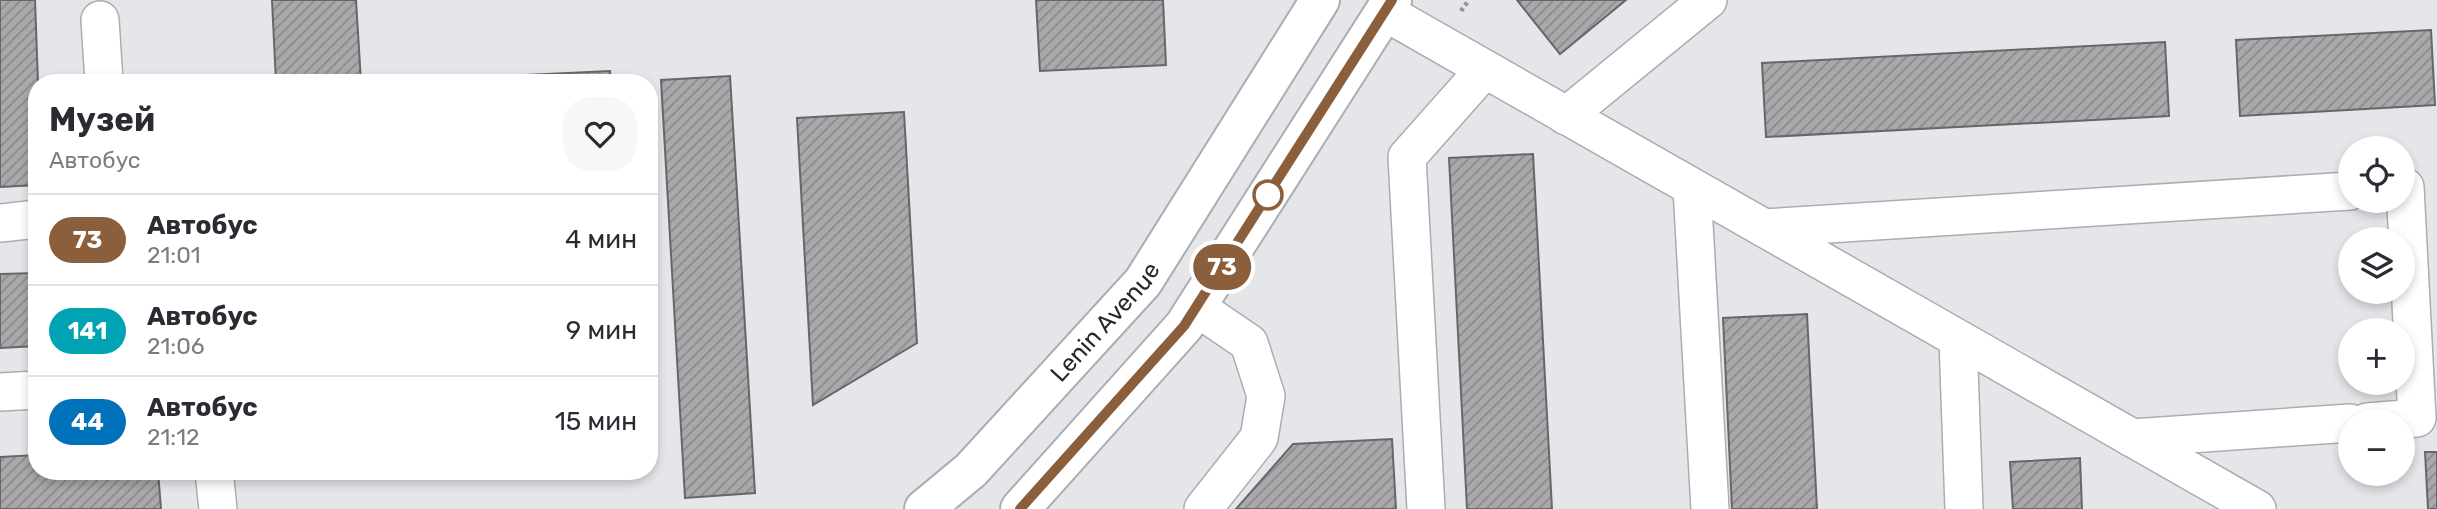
<!DOCTYPE html>
<html lang="ru">
<meta charset="utf-8">
<style>
:root{--surface:#fff;--page:#f7f7f7;--text:#2b2b33;--muted:#7c7c81;--line:#e1e1e2}
body{margin:0;font-family:Rubik,sans-serif;background:var(--page);color:var(--text);height:100vh;display:flex;flex-direction:column;font-size:26px;white-space:nowrap}
*{box-sizing:border-box;margin:0}
p{font-size:23px;color:var(--muted)}
.icon{flex:none;width:38px;height:38px;fill:none;stroke:currentColor;stroke-width:2;stroke-linecap:round;stroke-linejoin:round}
.map{position:relative;flex:1;overflow:hidden}
.drawer{position:absolute;left:28px;top:74px;width:630px;height:406px;display:flex;flex-direction:column;background:var(--surface);border-radius:28px;box-shadow:0 4px 10px #0003}
.drawer>*{flex:none}
.badge{padding:0 14px;border-radius:23px;font-size:24px;line-height:46px}
.fabs{position:absolute;left:2338px;top:136px;display:grid;gap:14px}
.fabs a{display:grid;place-items:center;width:77px;height:77px;border-radius:50%;background:var(--surface);box-shadow:0 4px 10px #0003;font-size:35px}
.map>.badge{position:absolute;translate:-50% -50%;box-shadow:0 0 0 4px #fff}
.round{display:grid;place-items:center;flex:none;width:74px;height:74px;border-radius:28px;background:var(--page)}
.head{display:flex;align-items:center;justify-content:space-between;height:119px;padding:0 21px}
h1{font-size:33px;font-weight:700;line-height:52px}
ul{padding:0;list-style:none}
li{display:flex;align-items:center;gap:21px;height:91px;padding:0 21px;border-top:2px solid var(--line)}
li div{flex:1}
li b{display:block;font-size:26px}
li em{font-style:normal}
li .badge{min-width:77px;font-weight:700;text-align:center}
.map>svg:first-child{display:block}
.building{fill:url(#building-hatch);stroke:#686669;stroke-width:2}
.lines{fill:none;stroke-linecap:round;stroke-linejoin:round}
.minor-casing{stroke:#abadb0;stroke-width:40}
.major-casing{stroke:#abadb0;stroke-width:42}
.path{stroke:#929395;stroke-width:4.5;stroke-dasharray:3.5 3.5;stroke-linecap:butt}
.minor{stroke:#fff;stroke-width:37}
.major{stroke:#fff;stroke-width:38}
.line-casing{stroke:#fff;stroke-width:16}
.line{stroke:#8b5e3c;stroke-width:10}
.stop-dot{fill:#fff;stroke:#8b5e3c;stroke-width:3.5}
.labels{text-anchor:middle;dominant-baseline:central;stroke-width:5;stroke-linejoin:round;paint-order:stroke}
.street-label{font-size:24px;fill:#28282a;stroke:#f1f3f6}
</style>
<div class="map">
<svg width="2437" height="509" viewBox="0 0 2437 509">
<defs>
<pattern id="building-hatch" width="6" height="6" patternUnits="userSpaceOnUse" patternTransform="scale(1.75)"><rect width="6" height="6" fill="#aba8ab"/><path d="M-1 1l2-2M0 6l6-6M5 7l2-2" fill="none" stroke="#8b898b"/></pattern>
</defs>
<rect width="100%" height="100%" fill="#e4e6e9"/>
<g class="building">
<polygon points="0,0 35,0 38,82 37,185 0,187"/>
<polygon points="272,0 356,0 361,82 276,82"/>
<polygon points="1036,0 1163,0 1166,65 1040,71"/>
<polygon points="1517,0 1626,0 1560,54"/>
<polygon points="2431,30 2435,105 2240,116 2236,40"/>
<polygon points="2165,42 2169,116 1766,137 1762,63"/>
<polygon points="610,71 611,82 526,82 526,75"/>
<polygon points="730,76 755,493 685,498 661,80"/>
<polygon points="904,112 917,343 813,405 797,118"/>
<polygon points="1533,154 1552,509 1467,509 1449,158"/>
<polygon points="37,273 37,346 0,348 0,274"/>
<polygon points="1807,314 1817,509 1732,509 1723,318"/>
<polygon points="1392,439 1396,509 1236,509 1293,444"/>
<polygon points="2425,452 2437,452 2437,509 2428,509"/>
<polygon points="37,455 37,471 158,471 161,509 0,509 0,457"/>
<polygon points="2080,458 2082,509 2013,509 2010,462"/>
</g>
<g class="lines">
<defs>
<g id="minor">
<polyline points="1385,12 2257,509"/>
<polyline points="100,20 104,82"/>
<polyline points="1566,116 1708,0"/>
<polyline points="1692,188 1710,509"/>
<polyline points="0,223 37,219"/>
<polyline points="1764,228 2350,191"/>
<polyline points="1196,307 1249,343 1266,396 1259,438 1203,509"/>
<polyline points="1958,339 1964,509"/>
<polyline points="0,392 37,390"/>
<polyline points="2367,422 2417,418 2405,187 2403,188"/>
<polyline points="2132,438 2350,423"/>
<polyline points="214,471 218,509"/>
<polyline points="1426,509 1407,157 1485,69"/>
</g>
<g id="major">
<path id="s1" d="M924 509 971 470 1143 282 1320 0"/>
<polyline points="1020,509 1184,326 1392,0"/>
</g>
</defs>
<use href="#minor" class="minor-casing"/>
<use href="#major" class="major-casing"/>
<polyline class="path" points="1461,11 1469,0"/>
<use href="#minor" class="minor"/>
<use href="#major" class="major"/>
</g>
<g class="lines">
<defs>
<polyline id="line" points="1020,509 1184,326 1392,0"/>
</defs>
<use href="#line" class="line-casing"/>
<use href="#line" class="line"/>
</g>
<circle class="stop-dot" cx="1268" cy="195" r="14"/>
<g class="labels">
<g class="street-label">
<text stroke="none"><textPath href="#s1" startOffset="261">Lenin Avenue</textPath></text>
</g>
</g>
</svg>
<div class="fabs">
<a><svg class="icon" aria-label="locate" viewBox="0 0 24 24"><circle cx="12" cy="12" r="6"/><path d="M12 2v4M12 18v4M2 12h4M18 12h4"/></svg></a>
<a><svg class="icon" aria-label="layers" viewBox="0 0 24 24"><path d="M12 4l9 5-9 5-9-5zM3 14l9 5 9-5"/></svg></a>
<a>+</a>
<a>−</a>
</div>
<b class="badge" style="left:1222px;top:267px;background:#8b5e3c;color:#fff">73</b>
<section class="drawer">
<div class="head"><div><h1>Музей</h1><p>Автобус</p></div><a class="round"><svg class="icon" aria-label="heart" viewBox="0 0 24 24"><path d="M12 20l-8-8c-3-5 5-10 8-4 3-6 11-1 8 4z"/></svg></a></div>
<ul>
<li><span class="badge" style="background:#8b5e3c;color:#fff">73</span><div><b>Автобус</b><p>21:01</p></div><em>4 мин</em></li>
<li><span class="badge" style="background:#00a3b4;color:#fff">141</span><div><b>Автобус</b><p>21:06</p></div><em>9 мин</em></li>
<li><span class="badge" style="background:#0072bc;color:#fff">44</span><div><b>Автобус</b><p>21:12</p></div><em>15 мин</em></li>
</ul>
</section>
</div>
